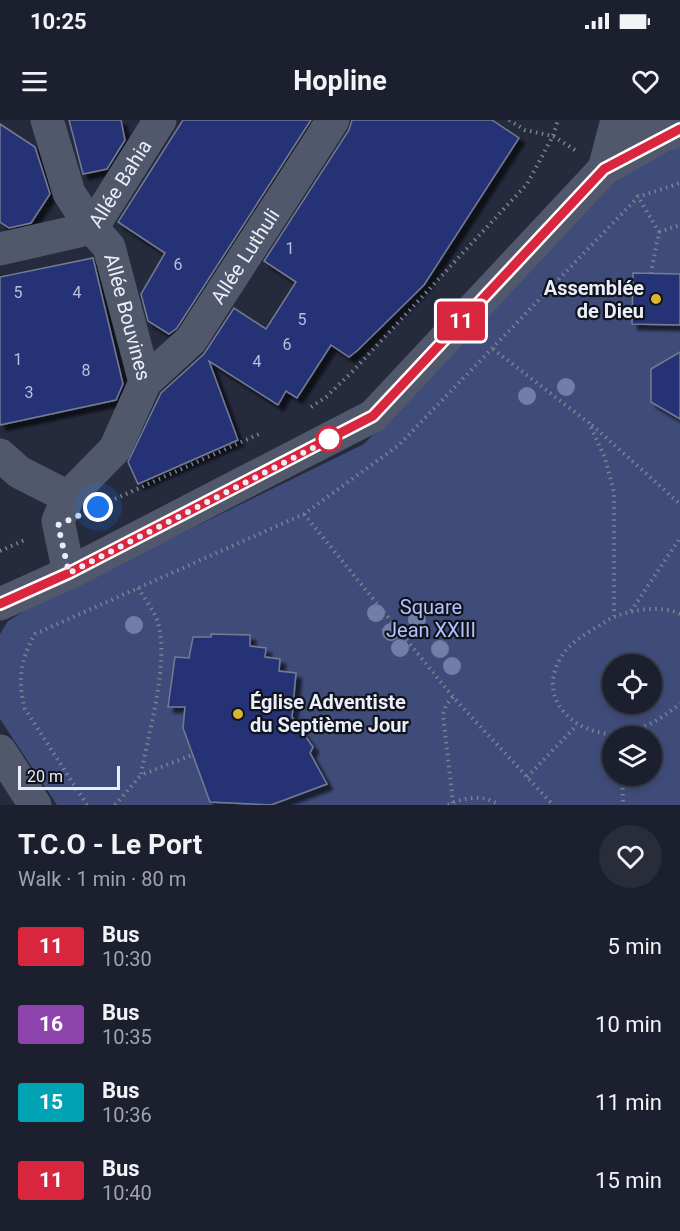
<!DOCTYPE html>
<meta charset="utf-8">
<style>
:root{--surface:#1c202e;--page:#292d3a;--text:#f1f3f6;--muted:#a0a3aa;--line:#3a3e4a}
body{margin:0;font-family:Roboto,sans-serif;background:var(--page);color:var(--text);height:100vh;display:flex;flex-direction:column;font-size:22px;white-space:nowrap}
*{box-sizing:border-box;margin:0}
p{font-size:20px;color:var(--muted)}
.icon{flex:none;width:33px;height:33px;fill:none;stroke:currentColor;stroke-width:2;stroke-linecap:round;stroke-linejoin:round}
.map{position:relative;height:685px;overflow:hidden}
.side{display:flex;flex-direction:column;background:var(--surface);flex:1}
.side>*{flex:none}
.badge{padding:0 12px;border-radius:4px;font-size:21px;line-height:39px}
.buttons{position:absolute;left:602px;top:534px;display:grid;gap:12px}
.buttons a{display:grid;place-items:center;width:60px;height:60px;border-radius:50%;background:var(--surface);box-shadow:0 3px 9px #0003,0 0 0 2px var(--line);font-size:30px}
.scale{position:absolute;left:18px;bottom:15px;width:102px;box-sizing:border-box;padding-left:6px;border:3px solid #eaeefb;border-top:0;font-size:16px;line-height:21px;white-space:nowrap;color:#eaeefb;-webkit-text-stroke:4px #11131c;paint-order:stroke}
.you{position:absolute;width:30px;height:30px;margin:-15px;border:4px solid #fff;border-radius:50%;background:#1a73e8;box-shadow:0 0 0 9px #1a73e833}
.map>.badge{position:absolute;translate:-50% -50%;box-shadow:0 0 0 3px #fff}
.round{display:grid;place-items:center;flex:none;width:63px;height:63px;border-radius:32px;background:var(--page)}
.headline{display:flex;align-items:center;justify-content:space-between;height:102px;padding:0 18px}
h1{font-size:28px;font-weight:700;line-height:45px}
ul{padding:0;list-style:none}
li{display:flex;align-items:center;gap:18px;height:78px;padding:0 18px}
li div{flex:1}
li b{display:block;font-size:22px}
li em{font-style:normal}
li .badge{min-width:66px;font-weight:700;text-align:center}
.status{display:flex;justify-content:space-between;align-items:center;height:42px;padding:0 30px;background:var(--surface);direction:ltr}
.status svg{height:16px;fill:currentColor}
header{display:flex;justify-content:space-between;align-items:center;height:78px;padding:0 18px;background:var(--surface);font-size:27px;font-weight:700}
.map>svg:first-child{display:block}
.green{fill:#3f4c79;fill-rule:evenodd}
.building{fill:#263376;stroke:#737b91;stroke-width:1.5;filter:url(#shadow)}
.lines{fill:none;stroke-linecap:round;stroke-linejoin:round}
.path{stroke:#7c8191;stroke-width:4;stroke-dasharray:1.5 4.5;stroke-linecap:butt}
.minor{stroke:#51586c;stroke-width:33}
.tree{fill:#717ea7}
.line-casing{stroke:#fff;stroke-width:14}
.line{stroke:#d7263d;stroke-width:9}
.walk{stroke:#eaeefb;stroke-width:6;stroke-dasharray:0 10.8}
.poi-dot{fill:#dab333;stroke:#11131c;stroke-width:2}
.stop-dot{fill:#fff;stroke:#d7263d;stroke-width:3}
.labels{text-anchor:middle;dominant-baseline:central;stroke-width:4.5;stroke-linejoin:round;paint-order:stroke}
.number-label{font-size:16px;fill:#b9bfda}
.street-label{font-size:20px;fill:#eaeefb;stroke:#11131c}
.poi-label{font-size:20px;font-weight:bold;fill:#eaeefb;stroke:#11131c;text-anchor:end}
.park-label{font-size:20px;fill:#b0c3fe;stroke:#11131c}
</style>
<div class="status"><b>10:25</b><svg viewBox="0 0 49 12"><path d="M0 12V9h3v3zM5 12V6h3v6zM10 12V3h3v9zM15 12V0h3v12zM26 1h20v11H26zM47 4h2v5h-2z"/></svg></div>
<header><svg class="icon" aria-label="menu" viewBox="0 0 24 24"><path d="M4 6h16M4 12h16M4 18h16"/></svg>Hopline<svg class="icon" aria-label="heart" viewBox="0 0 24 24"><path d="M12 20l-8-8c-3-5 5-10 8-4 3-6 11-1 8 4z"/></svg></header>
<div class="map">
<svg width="680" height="685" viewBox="0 0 680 685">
<defs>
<filter id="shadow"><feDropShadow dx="5.5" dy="5.5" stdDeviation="1.5" flood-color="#0009"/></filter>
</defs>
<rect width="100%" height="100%" fill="#252a3d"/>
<path class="green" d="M680 24V685H57L0 599V514L8 501 29 488 364 324 610 65 647 34ZM612 544H651V584H612ZM612 616H651V656H612Z"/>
<g class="building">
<polygon points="69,0 121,0 125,20 107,49 83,54"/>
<polygon points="183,0 311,0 177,208 169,214 148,201 141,174 165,133 118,102"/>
<polygon points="352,0 492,0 519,18 424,165 358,230 349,237 331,225 297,278 286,271 278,285 209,241 238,320 138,364 128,342 161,273 204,234 234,188 266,209 296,162 264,141 349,10"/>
<polygon points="0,4 35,27 50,74 31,103 9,108 0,102"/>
<polygon points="93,138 123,264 116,280 0,305 0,157"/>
<polygon points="633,153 680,154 680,205 632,204"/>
<polygon points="680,232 680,299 651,282 651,249"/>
<polygon points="211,514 250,515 250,526 266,528 265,537 280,539 279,551 296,553 292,597 313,627 310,633 327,664 271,685 210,682 183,608 185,587 168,587 175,537 189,538 193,517 211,517"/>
</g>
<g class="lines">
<g class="path">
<polyline points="509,0 525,10 553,16 575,30"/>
<polyline points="637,75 659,112 651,153"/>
<polyline points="659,112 680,105"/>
<polyline points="493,229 589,303 605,338 614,372 614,496"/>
<polyline points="311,287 326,277 353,251 527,64 553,16 558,0"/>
<polyline points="592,305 680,384"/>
<polyline points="115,379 259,314"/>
<polyline points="304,394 453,577 553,685"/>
<polyline points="0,431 27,419"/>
<path d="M138 468C144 478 153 489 157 500 171 538 148 614 141 655L192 635"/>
<polyline points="631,491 680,418"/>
<path d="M680 494C660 484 623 490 605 502 594 509 581 516 571 525 561 534 554 548 553 561 551 595 588 616 619 614 639 612 666 597 680 583"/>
<polyline points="622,656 623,685"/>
<polyline points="527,657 577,605"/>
<polyline points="453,683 443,594 446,585 453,577"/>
<path d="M87 685 25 589C17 562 21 538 35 514L304 394 399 325 638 77 680 63"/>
<polyline points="115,685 141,655"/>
<path d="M448 685C464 677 484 674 499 685"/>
</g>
<g class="minor">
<path id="s1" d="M47 0 69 73 92 108 109 127 145 262 115 329 68 377 58 401 69 453"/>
<path d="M632 0C644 16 660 17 678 11"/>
<polyline points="604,49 617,0"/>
<path id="s2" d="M0 129 92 108 160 0"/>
<path id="s3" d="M145 262 191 220 333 0"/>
<polyline points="0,335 19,352 68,377"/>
<polyline points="0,484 69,453 373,296 604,49 664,15"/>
<polyline points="0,631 35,685"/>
</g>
</g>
<g class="tree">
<circle cx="566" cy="267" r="9"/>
<circle cx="527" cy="276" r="9"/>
<circle cx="376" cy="493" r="9"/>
<circle cx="417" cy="500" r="9"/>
<circle cx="134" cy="505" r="9"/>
<circle cx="391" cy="512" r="9"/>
<circle cx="400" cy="528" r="9"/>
<circle cx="440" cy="529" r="9"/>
<circle cx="452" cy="546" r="9"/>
</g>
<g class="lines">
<defs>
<polyline id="line" points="0,484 69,453 373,296 604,49 680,9"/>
</defs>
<use href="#line" class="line-casing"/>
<use href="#line" class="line"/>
<polyline class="walk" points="98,387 58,405 69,453 338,315 329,319"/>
</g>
<g class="poi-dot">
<circle cx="656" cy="179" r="6"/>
<circle cx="238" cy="594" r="6"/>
</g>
<circle class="stop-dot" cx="329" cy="319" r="12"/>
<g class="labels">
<g class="number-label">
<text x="290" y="128">1</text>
<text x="178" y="144">6</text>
<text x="18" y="172">5</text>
<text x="77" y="172">4</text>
<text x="302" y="199">5</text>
<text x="287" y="224">6</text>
<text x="18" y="239">1</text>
<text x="257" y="241">4</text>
<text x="86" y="250">8</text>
<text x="29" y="272">3</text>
</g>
<g class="street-label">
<text stroke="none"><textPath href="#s2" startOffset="147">Allée Bahia</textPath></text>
<text stroke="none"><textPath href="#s3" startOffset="162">Allée Luthuli</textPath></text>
<text stroke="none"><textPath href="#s1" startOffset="216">Allée Bouvines</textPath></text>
</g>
<g class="poi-label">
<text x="644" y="168">Assemblée<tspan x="644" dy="23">de Dieu</tspan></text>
<text x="250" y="582" text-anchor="start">Église Adventiste<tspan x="250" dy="23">du Septième Jour</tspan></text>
</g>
<g class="park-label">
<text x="431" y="487">Square<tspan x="431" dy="23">Jean XXIII</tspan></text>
</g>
</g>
</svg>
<div class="buttons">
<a><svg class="icon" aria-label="locate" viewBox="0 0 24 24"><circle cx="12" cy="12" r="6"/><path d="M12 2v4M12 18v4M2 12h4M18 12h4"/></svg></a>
<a><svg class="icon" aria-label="layers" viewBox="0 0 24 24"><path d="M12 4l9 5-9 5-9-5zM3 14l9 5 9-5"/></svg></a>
</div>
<div class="scale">20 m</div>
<div class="you" style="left:98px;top:387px"></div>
<b class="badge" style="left:461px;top:201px;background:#d7263d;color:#fff">11</b>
</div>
<section class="side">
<div class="headline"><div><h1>T.C.O - Le Port</h1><p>Walk · 1 min · 80 m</p></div><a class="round"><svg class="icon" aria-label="heart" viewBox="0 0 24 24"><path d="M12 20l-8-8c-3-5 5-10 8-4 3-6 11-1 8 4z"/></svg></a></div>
<ul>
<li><span class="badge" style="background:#d7263d;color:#fff">11</span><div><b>Bus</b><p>10:30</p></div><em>5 min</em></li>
<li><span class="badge" style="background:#8e44ad;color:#fff">16</span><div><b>Bus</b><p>10:35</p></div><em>10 min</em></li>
<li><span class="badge" style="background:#00a3b4;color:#fff">15</span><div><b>Bus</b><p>10:36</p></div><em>11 min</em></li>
<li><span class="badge" style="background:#d7263d;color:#fff">11</span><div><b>Bus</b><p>10:40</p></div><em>15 min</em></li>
</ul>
</section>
